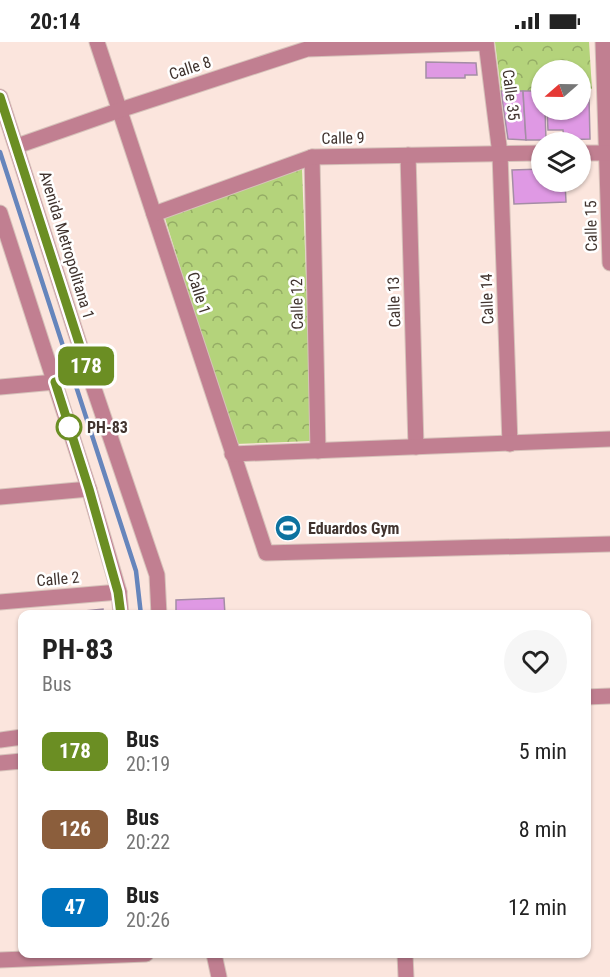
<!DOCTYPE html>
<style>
:root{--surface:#fff;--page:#f6f6f6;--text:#222;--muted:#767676}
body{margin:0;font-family:"Roboto Condensed",sans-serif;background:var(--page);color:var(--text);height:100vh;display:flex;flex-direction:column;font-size:22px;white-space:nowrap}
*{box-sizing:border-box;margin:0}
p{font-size:20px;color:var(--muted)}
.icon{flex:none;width:33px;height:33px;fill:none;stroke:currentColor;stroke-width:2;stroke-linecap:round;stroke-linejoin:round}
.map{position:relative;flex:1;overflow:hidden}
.side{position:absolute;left:18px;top:568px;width:573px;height:348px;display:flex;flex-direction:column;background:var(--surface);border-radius:12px;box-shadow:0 2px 4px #0004}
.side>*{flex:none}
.badge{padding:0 12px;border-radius:9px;font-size:21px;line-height:39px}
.needle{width:39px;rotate:250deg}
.tools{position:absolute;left:531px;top:18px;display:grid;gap:12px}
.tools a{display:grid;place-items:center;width:60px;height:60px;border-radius:50%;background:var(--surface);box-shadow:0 2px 4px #0004;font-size:30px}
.map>.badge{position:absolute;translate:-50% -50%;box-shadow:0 0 0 3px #fff}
.round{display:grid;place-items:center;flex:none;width:63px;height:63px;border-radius:32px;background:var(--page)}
.head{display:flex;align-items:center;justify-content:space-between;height:102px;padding:0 24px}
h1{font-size:28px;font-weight:700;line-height:45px}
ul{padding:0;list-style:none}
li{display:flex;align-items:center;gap:18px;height:78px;padding:0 24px}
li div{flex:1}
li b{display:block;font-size:22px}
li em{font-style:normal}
li .badge{min-width:66px;font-weight:700;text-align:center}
.status{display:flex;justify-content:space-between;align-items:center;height:42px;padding:0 30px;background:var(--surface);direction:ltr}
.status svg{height:16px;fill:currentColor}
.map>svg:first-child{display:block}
.park{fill:url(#park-crowns)}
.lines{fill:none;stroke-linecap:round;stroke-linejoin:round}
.stream{stroke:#6685bc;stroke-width:4.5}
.building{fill:#df99e4;stroke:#a48da5;stroke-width:1.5}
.minor-casing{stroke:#d6c2ba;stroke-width:17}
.minor{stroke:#c17f91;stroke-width:15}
.line-casing{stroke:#fff;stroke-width:14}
.line{stroke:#6b8e23;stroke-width:9}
.stop-dot{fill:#fff;stroke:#6b8e23;stroke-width:3}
.labels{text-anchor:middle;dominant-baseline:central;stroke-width:5;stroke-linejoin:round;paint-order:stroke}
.street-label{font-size:16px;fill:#41342f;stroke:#fff}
.stop-label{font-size:16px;font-weight:bold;fill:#41342f;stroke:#fff;text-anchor:start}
.poi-label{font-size:16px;font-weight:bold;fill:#41342f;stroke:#fff;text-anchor:start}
</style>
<div class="status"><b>20:14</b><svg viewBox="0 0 49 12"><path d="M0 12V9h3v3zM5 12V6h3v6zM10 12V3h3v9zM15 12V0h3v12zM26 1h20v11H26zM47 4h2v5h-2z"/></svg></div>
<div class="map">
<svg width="610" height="935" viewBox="0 0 610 935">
<defs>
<pattern id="park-crowns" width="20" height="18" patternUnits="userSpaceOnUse" patternTransform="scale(1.5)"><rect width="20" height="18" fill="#b4d37b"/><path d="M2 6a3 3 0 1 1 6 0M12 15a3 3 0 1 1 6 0" fill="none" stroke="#94ac65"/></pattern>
</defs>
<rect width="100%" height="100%" fill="#fbe5dd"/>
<g class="park">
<polygon points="495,0 589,0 592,47 581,48 580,28 542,28 541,49 501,49"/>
<polygon points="302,126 312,399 235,402 164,173"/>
</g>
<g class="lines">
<polyline class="stream" points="0,110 136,529 141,573"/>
</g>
<g class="building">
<polygon points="426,20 476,21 477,33 465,33 465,36 426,36"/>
<polygon points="501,49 523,49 526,98 508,97"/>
<polygon points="523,49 542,49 542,68 545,68 546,98 526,98"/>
<polygon points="589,56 590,97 564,98 563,88 548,88 547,68 580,68 580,57"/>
<polygon points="542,127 542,140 565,140 566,160 514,162 512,128"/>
<polygon points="224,556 225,573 176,573 176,558"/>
<polygon points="103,567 103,573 65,573 65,571"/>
</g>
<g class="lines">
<defs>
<g id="minor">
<polyline points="97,0 266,511 610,502"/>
<polyline points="486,0 500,112 510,402"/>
<polyline points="603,0 610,221"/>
<polyline points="0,55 88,329 157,533 159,573"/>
<polyline points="17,104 120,68 307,7 486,1"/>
<polyline points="580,111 610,111"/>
<polyline points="408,113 416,405"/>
<polyline points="312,115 318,409"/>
<polyline points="0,171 89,447 119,550 121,573"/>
<polyline points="154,172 312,115 542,111"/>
<polyline points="0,345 55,340 88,329"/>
<polyline points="232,412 610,397"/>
<polyline points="0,455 89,447"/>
<polyline points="0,560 119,550"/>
<polyline points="586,655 610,654"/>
<polyline points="0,698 22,695"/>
<polyline points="0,721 22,719"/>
<polyline points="214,912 219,935"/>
<polyline points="405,912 406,935"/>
<polyline points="0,918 146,912"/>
</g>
</defs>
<use href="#minor" class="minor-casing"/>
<use href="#minor" class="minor"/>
</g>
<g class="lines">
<defs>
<polyline id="line" points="0,55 88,329 55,340 89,447 118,550 121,573"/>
</defs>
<use href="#line" class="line-casing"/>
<use href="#line" class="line"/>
</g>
<defs>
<symbol id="stadium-disc" viewBox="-11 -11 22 22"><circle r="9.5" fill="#0d729f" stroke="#fff"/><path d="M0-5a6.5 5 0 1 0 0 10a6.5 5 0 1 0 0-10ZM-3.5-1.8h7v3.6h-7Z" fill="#fff"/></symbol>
</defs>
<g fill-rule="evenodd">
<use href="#stadium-disc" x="273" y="471" width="30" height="30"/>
</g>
<circle class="stop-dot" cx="69" cy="385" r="12"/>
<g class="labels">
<g class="street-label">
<text transform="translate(190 26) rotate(-18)">Calle 8</text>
<text transform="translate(511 53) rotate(83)">Calle 35</text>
<text transform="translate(343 96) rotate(-1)">Calle 9</text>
<text transform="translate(591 184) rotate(-91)">Calle 15</text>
<text transform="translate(67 203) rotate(73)">Avenida Metropolitana 1</text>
<text transform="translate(199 251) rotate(72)">Calle 1</text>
<text transform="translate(487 257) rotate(-92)">Calle 14</text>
<text transform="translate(394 260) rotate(-92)">Calle 13</text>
<text transform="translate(297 262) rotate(-91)">Calle 12</text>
<text transform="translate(58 537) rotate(-5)">Calle 2</text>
</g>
<g class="stop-label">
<text x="87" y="385">PH-83</text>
</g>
<g class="poi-label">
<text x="308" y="486">Eduardos Gym</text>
</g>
</g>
</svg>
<div class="tools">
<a><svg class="needle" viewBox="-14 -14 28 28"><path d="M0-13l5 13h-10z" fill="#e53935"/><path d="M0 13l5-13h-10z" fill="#767676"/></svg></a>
<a><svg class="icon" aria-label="layers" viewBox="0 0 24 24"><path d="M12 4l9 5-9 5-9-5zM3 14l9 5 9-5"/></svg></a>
</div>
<b class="badge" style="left:86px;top:324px;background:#6b8e23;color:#fff">178</b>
<section class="side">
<div class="head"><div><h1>PH-83</h1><p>Bus</p></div><a class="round"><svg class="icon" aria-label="heart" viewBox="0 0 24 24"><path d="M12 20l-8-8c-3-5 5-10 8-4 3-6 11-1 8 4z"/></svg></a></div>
<ul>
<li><span class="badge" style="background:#6b8e23;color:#fff">178</span><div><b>Bus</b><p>20:19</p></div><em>5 min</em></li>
<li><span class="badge" style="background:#8b5e3c;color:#fff">126</span><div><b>Bus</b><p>20:22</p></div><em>8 min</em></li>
<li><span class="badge" style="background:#0072bc;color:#fff">47</span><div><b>Bus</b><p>20:26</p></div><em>12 min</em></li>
</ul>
</section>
</div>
